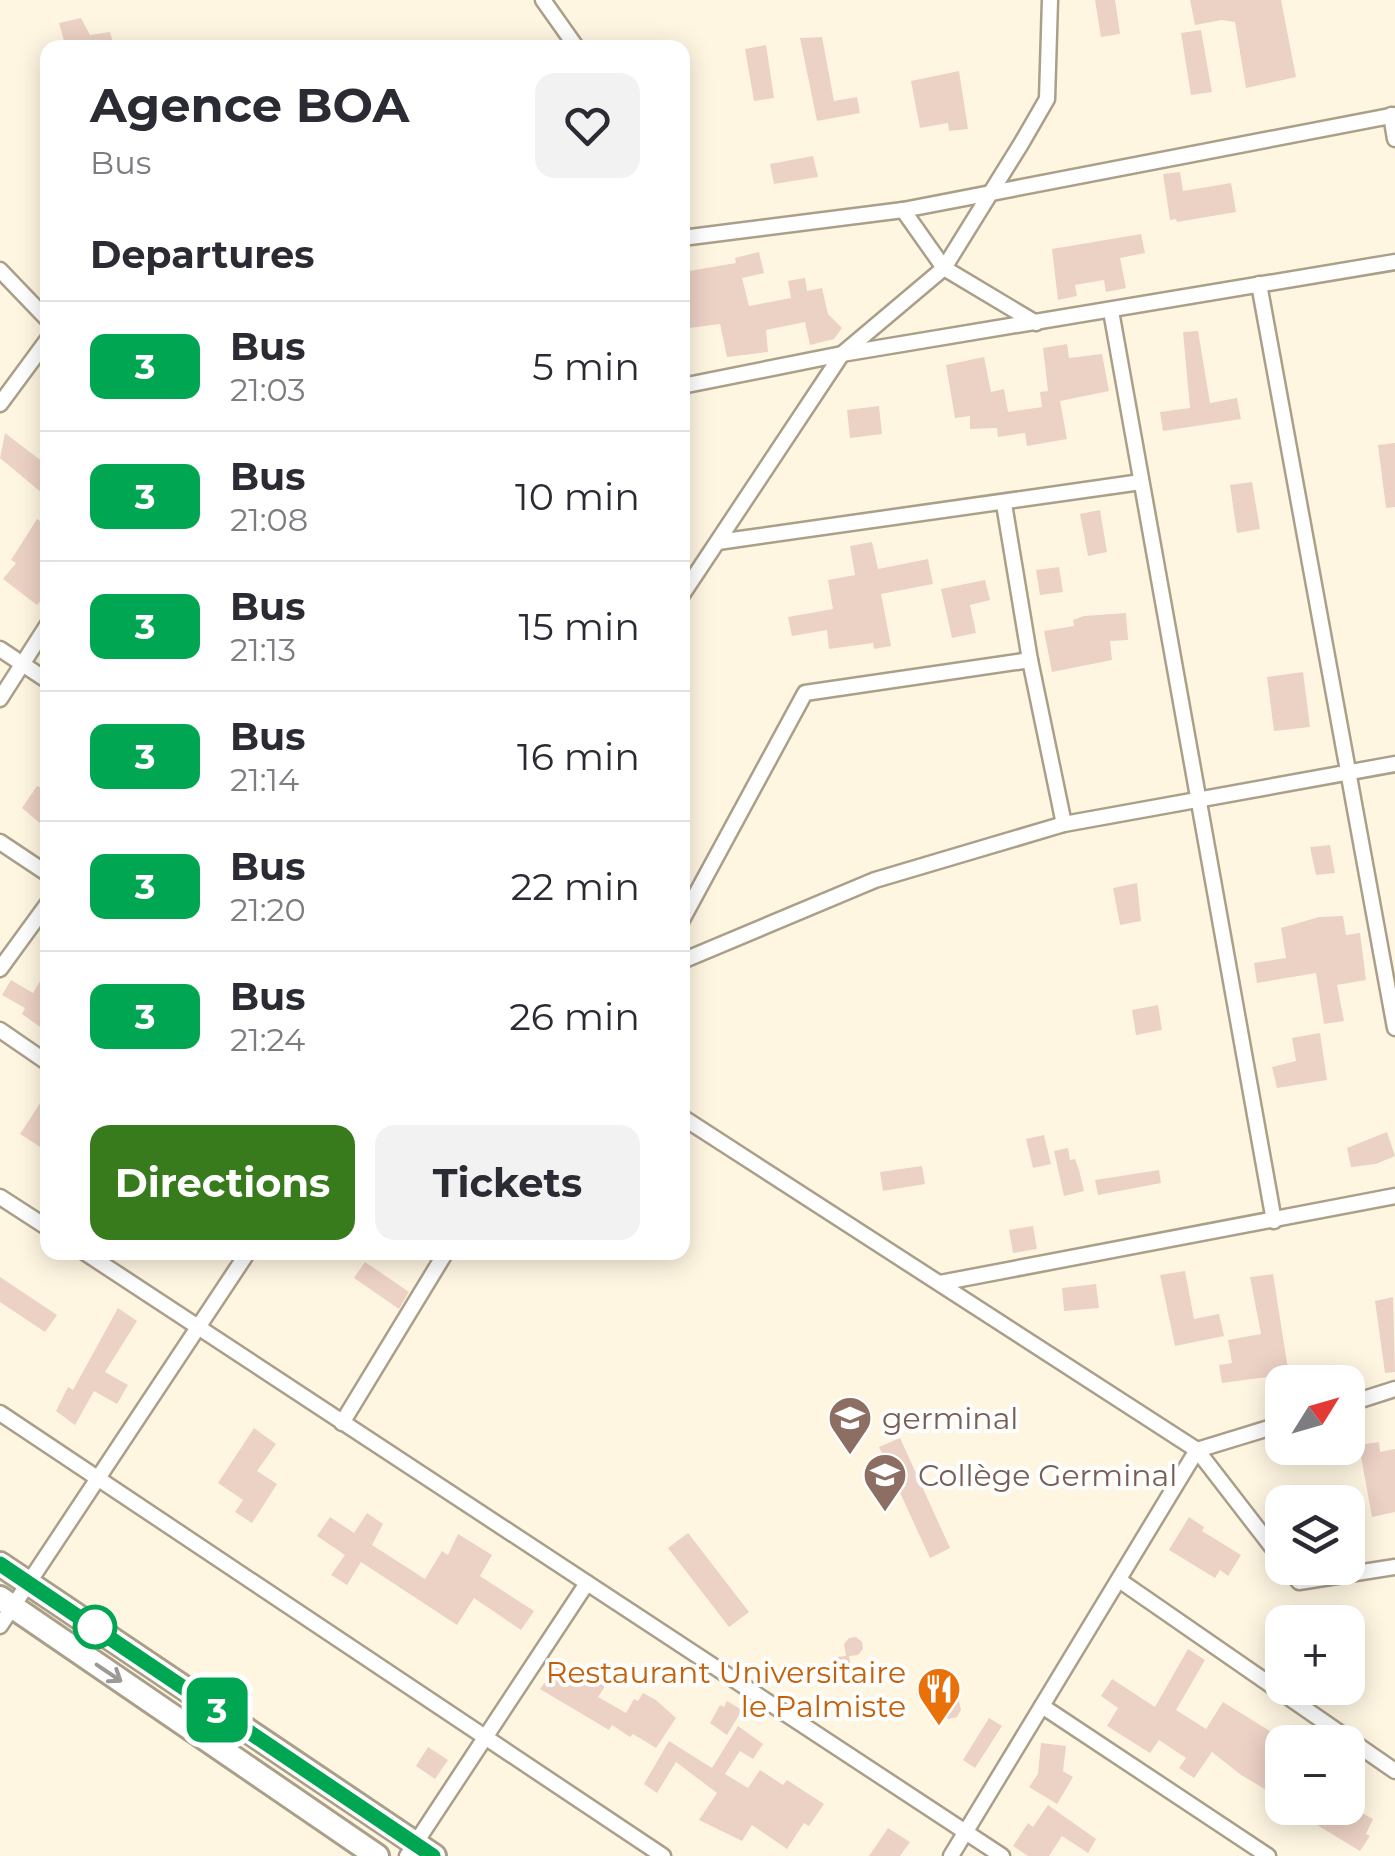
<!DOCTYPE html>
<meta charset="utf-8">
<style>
:root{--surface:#fff;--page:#f2f2f3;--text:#2b2b33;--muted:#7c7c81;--line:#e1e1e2;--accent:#377b1d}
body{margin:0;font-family:Montserrat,sans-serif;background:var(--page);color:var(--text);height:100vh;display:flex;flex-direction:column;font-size:38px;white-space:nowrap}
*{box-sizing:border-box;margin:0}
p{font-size:32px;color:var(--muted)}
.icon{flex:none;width:55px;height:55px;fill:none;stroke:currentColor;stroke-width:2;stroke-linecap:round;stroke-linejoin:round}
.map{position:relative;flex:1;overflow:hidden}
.panel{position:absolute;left:40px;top:40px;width:650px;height:1220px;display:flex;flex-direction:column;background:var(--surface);border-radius:20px;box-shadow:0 5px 25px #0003}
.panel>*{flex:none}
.badge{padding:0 20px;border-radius:15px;font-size:35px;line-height:65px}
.needle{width:65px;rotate:53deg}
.tools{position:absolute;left:1265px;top:1365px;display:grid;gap:20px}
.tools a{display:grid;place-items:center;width:100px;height:100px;border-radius:20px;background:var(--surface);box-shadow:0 5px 25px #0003;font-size:50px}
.map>.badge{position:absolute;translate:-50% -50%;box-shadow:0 0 0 5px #fff}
h2{padding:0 50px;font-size:38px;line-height:90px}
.round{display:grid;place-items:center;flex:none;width:105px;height:105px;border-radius:20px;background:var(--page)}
.headline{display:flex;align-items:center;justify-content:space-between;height:170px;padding:0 50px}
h1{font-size:48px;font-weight:700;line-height:75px}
.action{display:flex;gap:20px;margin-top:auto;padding:20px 50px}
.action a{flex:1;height:115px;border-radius:20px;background:var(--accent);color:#fff;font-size:40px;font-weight:700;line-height:115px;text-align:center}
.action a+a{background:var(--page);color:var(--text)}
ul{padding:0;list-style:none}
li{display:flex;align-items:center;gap:30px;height:130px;padding:0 50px;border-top:2px solid var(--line)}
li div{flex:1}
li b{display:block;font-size:38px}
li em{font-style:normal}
li .badge{min-width:110px;font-weight:700;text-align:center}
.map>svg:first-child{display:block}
.building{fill:#ecd1c5}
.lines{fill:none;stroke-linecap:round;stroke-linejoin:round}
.minor-casing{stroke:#aa9f89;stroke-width:19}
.primary-casing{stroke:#aa9f89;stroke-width:28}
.minor{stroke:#fff;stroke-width:14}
.primary{stroke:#fff;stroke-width:22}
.oneway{stroke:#9c9a96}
.line-casing{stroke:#fff;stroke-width:22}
.line{stroke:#00a651;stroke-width:15}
.stop-dot{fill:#fff;stroke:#00a651;stroke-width:5}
.labels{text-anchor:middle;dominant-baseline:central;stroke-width:8;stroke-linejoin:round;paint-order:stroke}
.education-label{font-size:30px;fill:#785e54;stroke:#fff;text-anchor:start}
.food-label{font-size:30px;fill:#c56008;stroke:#fff;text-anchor:end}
</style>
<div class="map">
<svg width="1395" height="1856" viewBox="0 0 1395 1856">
<rect width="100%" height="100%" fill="#fff6e2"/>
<g class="building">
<polygon points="1095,0 1115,0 1120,34 1101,37"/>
<polygon points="1190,0 1281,0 1296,77 1246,88 1235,22 1222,20 1195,25"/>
<polygon points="81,18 90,35 110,32 114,46 66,48 59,23"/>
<polygon points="1201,30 1212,92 1191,95 1181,33"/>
<polygon points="822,37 834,101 857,97 860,113 817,121 800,38"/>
<polygon points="766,45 774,98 754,101 745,49"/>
<polygon points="959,71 968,129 949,131 948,123 920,128 911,81"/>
<polygon points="813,156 818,177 774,184 770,164"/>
<polygon points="1180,172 1183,191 1231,183 1236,212 1177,222 1176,219 1170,220 1163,174"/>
<polygon points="1141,234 1145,253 1120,258 1126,288 1106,292 1104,280 1075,285 1077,296 1058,300 1052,249"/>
<polygon points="759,252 764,273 742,278 749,306 791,298 788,281 805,278 807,291 822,288 828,314 842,328 834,339 810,345 805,322 766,330 768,352 727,357 720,324 682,329 682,314 690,311 683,272 736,263 735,258"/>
<polygon points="1198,331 1210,403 1237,398 1241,419 1163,431 1160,412 1190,408 1183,332"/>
<polygon points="1067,344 1069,358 1102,354 1109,391 1060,401 1067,439 1027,446 1025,433 998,437 997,428 970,429 970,416 955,418 946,365 984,357 991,392 1004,389 1008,412 1042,407 1040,392 1048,391 1043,348"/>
<polygon points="879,406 882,434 850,438 847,410"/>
<polygon points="5,433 48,466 48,498 0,458"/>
<polygon points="1395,443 1395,507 1386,508 1378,445"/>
<polygon points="1252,482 1260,529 1237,533 1230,485"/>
<polygon points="1100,510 1107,552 1088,556 1080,514"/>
<polygon points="37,519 48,526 48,592 37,605 3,579 16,563 11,560"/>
<polygon points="872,542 878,569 928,559 933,584 881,594 891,646 874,649 873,643 829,649 827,630 792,636 788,617 833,609 828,580 855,575 850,546"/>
<polygon points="1059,567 1063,592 1040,595 1036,570"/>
<polygon points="985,580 990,600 970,605 976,633 952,638 941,589"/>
<polygon points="1126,613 1128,640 1110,641 1112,660 1052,672 1044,631 1074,626 1073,620 1084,616"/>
<polygon points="1303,672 1310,727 1274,731 1267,677"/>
<polygon points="37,786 48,790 48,814 41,824 22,808"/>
<polygon points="1330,845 1335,873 1316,875 1310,847"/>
<polygon points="1137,883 1141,921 1120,925 1113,888"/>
<polygon points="1343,916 1346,935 1360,933 1366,980 1337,985 1344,1021 1324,1024 1316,973 1257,983 1254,963 1286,958 1281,928 1319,917"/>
<polygon points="48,967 48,1020 43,1029 22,1014 25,1008 2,995 11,980 33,993"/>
<polygon points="1158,1005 1162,1030 1136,1035 1132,1010"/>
<polygon points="1320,1033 1327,1080 1277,1088 1272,1067 1296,1061 1292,1038"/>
<polygon points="48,1091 48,1152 20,1134"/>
<polygon points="1387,1132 1395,1156 1376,1164 1351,1167 1347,1148"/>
<polygon points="1044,1135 1051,1164 1033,1168 1026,1139"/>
<polygon points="1068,1148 1070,1160 1075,1159 1079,1170 1084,1191 1064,1196 1054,1151"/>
<polygon points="922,1166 925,1184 883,1191 880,1172"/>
<polygon points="1159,1170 1161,1183 1098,1195 1095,1180"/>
<polygon points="1033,1226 1037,1249 1013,1253 1009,1230"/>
<polygon points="365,1262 409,1292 399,1309 354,1278"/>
<polygon points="1185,1271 1194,1319 1219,1314 1224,1336 1175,1346 1160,1275"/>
<polygon points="1273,1274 1290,1382 1282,1382 1282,1395 1270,1397 1267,1377 1222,1383 1219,1365 1232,1363 1228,1340 1261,1334 1250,1277"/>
<polygon points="0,1277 57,1315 45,1332 0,1302"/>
<polygon points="1096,1284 1099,1308 1064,1311 1062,1288"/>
<polygon points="1393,1297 1395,1372 1385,1373 1375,1301"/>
<polygon points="118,1308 137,1321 105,1372 128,1385 117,1404 94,1391 75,1425 56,1411 68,1387 73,1390"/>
<polygon points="254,1428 276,1444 257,1471 277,1484 252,1523 235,1512 243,1500 218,1483"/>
<polygon points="900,1438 950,1548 930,1558 879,1447"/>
<polygon points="1379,1442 1380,1452 1395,1449 1395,1512 1372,1517 1359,1445"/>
<polygon points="367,1513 383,1524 372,1545 425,1579 442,1551 448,1555 458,1534 492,1555 480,1576 534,1611 521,1630 474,1598 457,1625 361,1562 347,1585 331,1575 345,1555 317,1536 330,1517 354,1533"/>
<polygon points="1189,1517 1204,1527 1202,1531 1241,1555 1228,1576 1220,1570 1215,1578 1169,1550"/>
<polygon points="688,1533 749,1612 729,1627 668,1548"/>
<polygon points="856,1637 862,1642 863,1649 858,1655 849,1656 851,1668 846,1674 839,1674 833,1670 833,1663 837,1657 846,1656 844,1644 849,1638"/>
<polygon points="1188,1649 1205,1660 1176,1710 1206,1729 1223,1702 1288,1742 1282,1742 1282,1752 1271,1771 1282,1778 1282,1799 1241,1775 1212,1752 1194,1778 1179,1768 1186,1758 1159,1740 1150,1753 1107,1726 1118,1708 1101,1696 1112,1679 1155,1707"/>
<polygon points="559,1663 582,1679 590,1667 609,1680 598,1697 626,1713 634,1699 638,1701 643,1693 656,1700 676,1718 656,1748 633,1734 630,1737 612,1725 609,1730 540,1689"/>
<polygon points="925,1680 959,1701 961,1710 957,1717 949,1719 941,1715 940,1709 916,1695"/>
<polygon points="727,1701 742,1710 727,1735 710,1723 720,1705 724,1707"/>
<polygon points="989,1718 1002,1726 975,1768 963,1760"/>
<polygon points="738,1726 763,1744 753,1759 740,1751 725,1774 748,1788 760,1770 783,1785 787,1780 824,1804 809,1826 804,1823 787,1849 752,1825 742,1841 699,1820 717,1793 676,1762 657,1793 644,1784 669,1741 712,1768"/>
<polygon points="1041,1743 1066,1746 1063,1771 1073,1777 1057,1804 1029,1787 1038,1774"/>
<polygon points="428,1747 448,1760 435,1779 416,1766"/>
<polygon points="1048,1805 1096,1839 1088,1853 1062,1836 1049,1856 1028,1856 1013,1846 1028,1823 1033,1827"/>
<polygon points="1289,1808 1353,1808 1373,1819 1366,1834 1370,1836 1360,1851"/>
<polygon points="888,1828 910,1842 900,1856 869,1856"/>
</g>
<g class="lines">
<defs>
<g id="minor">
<polyline points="543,0 577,48"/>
<polyline points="1391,115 1395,139"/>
<polyline points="903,210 944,268 1036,323"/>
<polyline points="682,238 903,210 1395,115"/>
<polyline points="0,270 48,320"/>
<polyline points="1259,284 1395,1028"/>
<polyline points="1111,311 1274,1221"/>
<polyline points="682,386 842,354 1395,262"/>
<polyline points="0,404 48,339"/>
<polyline points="1004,504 1030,660 1064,824"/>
<polyline points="718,542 1141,482"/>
<polyline points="682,595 842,354 944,268 1021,144 1047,99 1050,0"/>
<polyline points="0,649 48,681"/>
<polyline points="0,699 48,624"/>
<polyline points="0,842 48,874"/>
<polyline points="682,920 805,693 1030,660"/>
<polyline points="682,961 875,880 1064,824 1395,764"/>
<polyline points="0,969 48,903"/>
<polyline points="0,1030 48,1063"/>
<polyline points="682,1117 1197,1450 1282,1560"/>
<polyline points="0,1197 48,1228"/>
<polyline points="84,1252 1002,1856"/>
<polyline points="940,1283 1395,1196"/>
<polyline points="1348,1404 1395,1389"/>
<polyline points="0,1413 663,1856"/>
<polyline points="342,1423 446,1252"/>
<polyline points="1288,1568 1299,1582 1395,1567"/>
<polyline points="1119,1580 1395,1771"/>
<polyline points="0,1626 248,1252"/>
<polyline points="1042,1706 1268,1856"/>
<polyline points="407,1856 587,1583"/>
<polyline points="951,1856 1197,1450 1282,1424"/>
</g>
<g id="primary">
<polyline points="0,1564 434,1856"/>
<polyline points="0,1598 377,1856"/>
</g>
</defs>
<use href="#minor" class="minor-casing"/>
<use href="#primary" class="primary-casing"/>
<use href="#minor" class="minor"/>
<use href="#primary" class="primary"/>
</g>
<defs><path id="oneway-shaft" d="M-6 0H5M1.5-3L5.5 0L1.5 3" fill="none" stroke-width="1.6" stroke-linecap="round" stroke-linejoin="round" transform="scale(2.5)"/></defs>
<use class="oneway" href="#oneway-shaft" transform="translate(109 1673) rotate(34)"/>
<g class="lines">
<defs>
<polyline id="line" points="0,1564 433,1856"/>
</defs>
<use href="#line" class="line-casing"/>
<use href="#line" class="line"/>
</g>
<defs>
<symbol id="university-pin" viewBox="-11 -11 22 30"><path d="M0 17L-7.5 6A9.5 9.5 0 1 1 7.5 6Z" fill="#8d6e63" stroke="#fff"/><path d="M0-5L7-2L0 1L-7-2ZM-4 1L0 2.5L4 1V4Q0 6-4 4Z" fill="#fff"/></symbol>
<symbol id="school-pin" viewBox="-11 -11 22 30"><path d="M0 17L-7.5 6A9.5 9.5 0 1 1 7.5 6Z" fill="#8d6e63" stroke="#fff"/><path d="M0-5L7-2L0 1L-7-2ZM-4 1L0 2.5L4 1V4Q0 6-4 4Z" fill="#fff"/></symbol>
<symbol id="restaurant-pin" viewBox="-11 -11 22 30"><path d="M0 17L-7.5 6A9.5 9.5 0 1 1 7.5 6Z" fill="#e8710a" stroke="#fff"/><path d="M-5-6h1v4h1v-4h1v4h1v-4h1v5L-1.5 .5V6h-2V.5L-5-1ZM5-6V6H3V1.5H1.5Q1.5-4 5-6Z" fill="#fff"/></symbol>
</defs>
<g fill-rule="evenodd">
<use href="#university-pin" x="825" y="1393" width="50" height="68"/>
<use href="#school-pin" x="860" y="1450" width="50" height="68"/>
<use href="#restaurant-pin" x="914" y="1664" width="50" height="68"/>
</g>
<circle class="stop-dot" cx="95" cy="1627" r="20"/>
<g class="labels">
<g class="education-label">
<text x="882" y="1418">germinal</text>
<text x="918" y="1475">Collège Germinal</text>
</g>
<g class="food-label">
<text x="906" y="1672">Restaurant Universitaire<tspan x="906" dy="34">le Palmiste</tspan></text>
</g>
</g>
</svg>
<div class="tools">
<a><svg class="needle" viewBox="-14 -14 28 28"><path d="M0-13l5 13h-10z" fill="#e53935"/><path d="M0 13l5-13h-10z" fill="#7c7c81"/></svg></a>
<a><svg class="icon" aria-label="layers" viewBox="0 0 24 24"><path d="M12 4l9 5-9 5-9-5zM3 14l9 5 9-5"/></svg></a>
<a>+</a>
<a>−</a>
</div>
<b class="badge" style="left:217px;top:1710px;background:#00a651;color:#fff">3</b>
<section class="panel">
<div class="headline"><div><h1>Agence BOA</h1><p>Bus</p></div><a class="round"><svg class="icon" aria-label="heart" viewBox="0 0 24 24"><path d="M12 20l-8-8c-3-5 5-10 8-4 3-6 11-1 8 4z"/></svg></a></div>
<h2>Departures</h2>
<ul>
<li><span class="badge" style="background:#00a651;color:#fff">3</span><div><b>Bus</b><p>21:03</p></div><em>5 min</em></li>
<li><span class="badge" style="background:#00a651;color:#fff">3</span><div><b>Bus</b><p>21:08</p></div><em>10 min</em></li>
<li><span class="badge" style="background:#00a651;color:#fff">3</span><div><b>Bus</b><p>21:13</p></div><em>15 min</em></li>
<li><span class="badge" style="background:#00a651;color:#fff">3</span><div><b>Bus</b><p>21:14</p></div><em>16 min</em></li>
<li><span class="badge" style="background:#00a651;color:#fff">3</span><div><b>Bus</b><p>21:20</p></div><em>22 min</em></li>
<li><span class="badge" style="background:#00a651;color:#fff">3</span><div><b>Bus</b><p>21:24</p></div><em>26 min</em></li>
</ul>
<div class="action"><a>Directions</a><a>Tickets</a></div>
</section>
</div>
